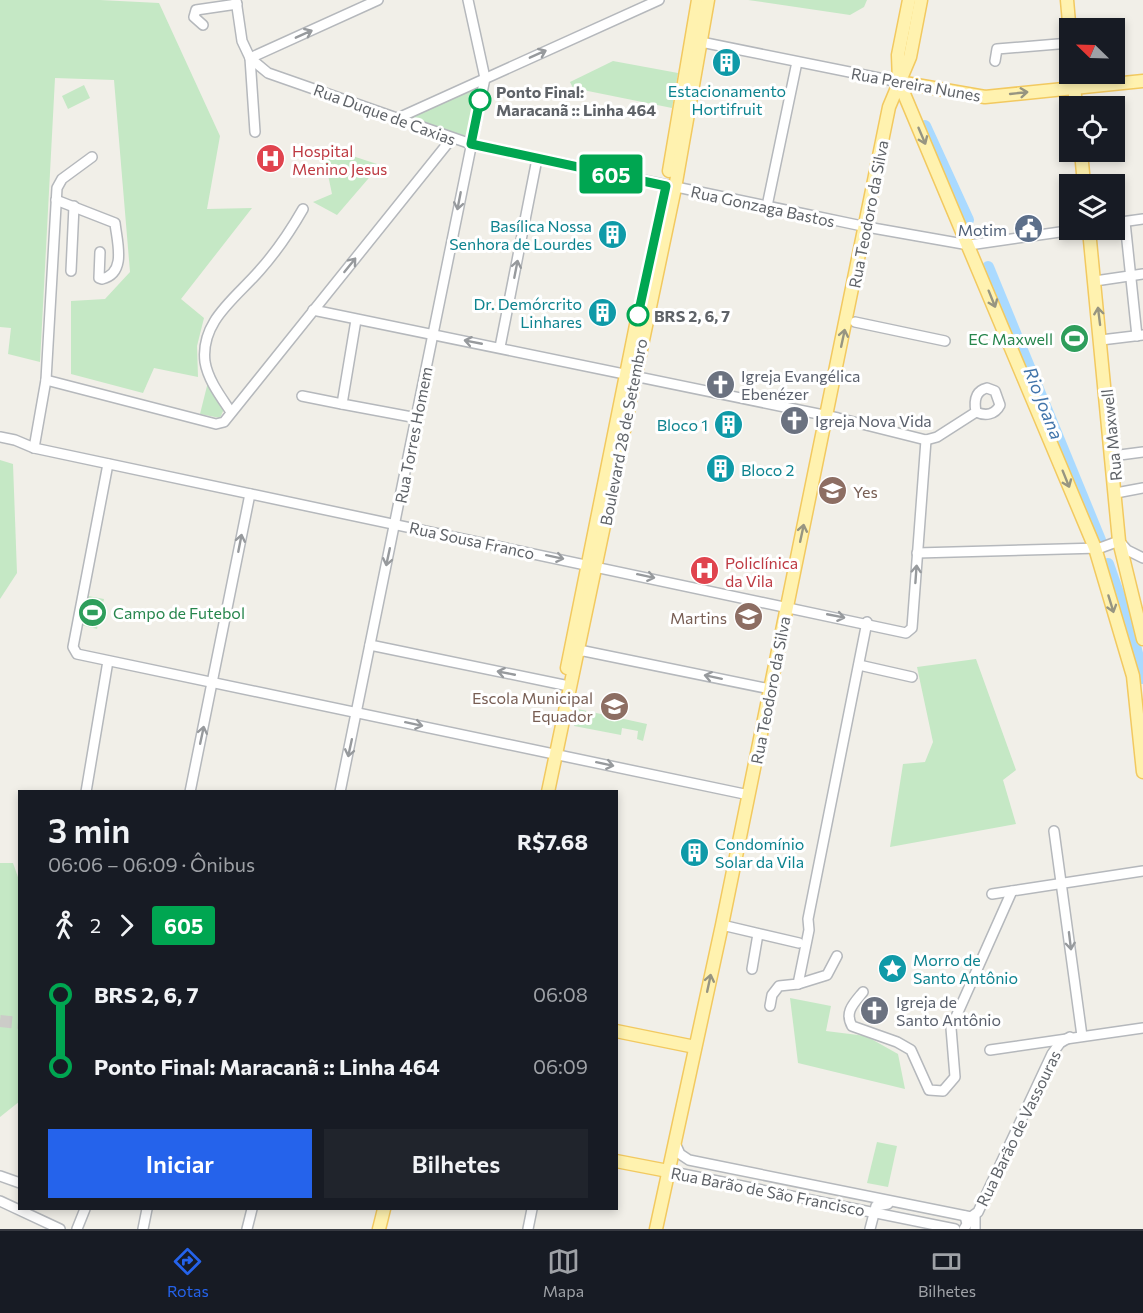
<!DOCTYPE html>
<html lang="pt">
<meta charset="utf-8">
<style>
:root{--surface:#171b24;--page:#20242c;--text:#f1f3f6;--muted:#9ea1a6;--line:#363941;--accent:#2563eb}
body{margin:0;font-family:Commissioner,sans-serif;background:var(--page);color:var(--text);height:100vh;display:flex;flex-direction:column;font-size:22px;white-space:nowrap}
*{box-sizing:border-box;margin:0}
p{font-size:20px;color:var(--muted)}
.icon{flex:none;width:33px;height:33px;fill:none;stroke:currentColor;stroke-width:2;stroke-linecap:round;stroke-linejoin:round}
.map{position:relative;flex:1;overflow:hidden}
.sheet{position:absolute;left:18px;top:790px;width:600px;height:420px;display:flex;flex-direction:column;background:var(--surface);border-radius:0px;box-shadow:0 3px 9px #0003}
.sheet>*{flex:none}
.badge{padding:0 12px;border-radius:4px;font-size:21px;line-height:39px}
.needle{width:39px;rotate:293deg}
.buttons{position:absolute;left:1059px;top:18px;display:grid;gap:12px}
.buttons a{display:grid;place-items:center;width:66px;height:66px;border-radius:0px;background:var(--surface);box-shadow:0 3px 9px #0003;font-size:30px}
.map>.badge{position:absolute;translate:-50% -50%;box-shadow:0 0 0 3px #fff}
.legs{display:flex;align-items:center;gap:9px;height:66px;padding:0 30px;font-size:20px}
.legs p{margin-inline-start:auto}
.head{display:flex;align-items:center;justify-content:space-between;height:102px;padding:0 30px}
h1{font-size:33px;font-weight:600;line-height:45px}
.primary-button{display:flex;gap:12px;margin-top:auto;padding:12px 30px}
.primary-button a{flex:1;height:69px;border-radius:0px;background:var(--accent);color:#fff;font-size:24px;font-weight:600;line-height:69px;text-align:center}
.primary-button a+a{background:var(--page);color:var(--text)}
ul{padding:0 30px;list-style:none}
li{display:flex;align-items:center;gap:21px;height:72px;font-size:22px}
li i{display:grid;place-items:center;width:9px;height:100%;margin:0 8px;background:currentColor}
li i::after{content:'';width:15px;height:15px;margin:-8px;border:4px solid;border-radius:50%;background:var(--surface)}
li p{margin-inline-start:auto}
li:first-child i{background:linear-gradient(#0000 50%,currentColor 0)}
li:last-child i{background:linear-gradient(currentColor 50%,#0000 0)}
.tab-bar{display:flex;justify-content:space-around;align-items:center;height:84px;border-top:2px solid var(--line);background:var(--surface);font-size:16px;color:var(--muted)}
.tab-bar a{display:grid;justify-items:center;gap:3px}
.tab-bar .on{color:var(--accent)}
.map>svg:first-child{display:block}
.green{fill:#c5e8c5}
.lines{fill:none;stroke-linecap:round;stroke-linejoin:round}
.river{stroke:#aadaff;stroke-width:12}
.major-tunnel{stroke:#ccccc8;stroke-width:12;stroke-dasharray:12 6;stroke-linecap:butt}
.minor-casing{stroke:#b5b8bc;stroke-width:12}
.major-casing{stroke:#f2c960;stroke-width:15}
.minor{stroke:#fff;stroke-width:9}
.major{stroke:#fff2af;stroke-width:12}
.oneway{stroke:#979a9d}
.oneway2{stroke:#979581}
.line-1-casing{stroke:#fff;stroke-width:14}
.line-1{stroke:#00a651;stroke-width:9}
.stop-1-dot{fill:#fff;stroke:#00a651;stroke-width:3}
.labels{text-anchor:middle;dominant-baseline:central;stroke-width:6;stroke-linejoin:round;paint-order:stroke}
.street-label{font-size:16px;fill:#5f6368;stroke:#fff}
.culture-label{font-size:16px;fill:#0d838f;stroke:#fff;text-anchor:end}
.stop-label{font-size:16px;font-weight:bold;fill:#5f6368;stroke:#fff;text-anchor:start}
.health-label{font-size:16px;fill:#be3a42;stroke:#fff;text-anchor:start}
.service-label{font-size:16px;fill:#4e5e75;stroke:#fff;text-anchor:end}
.leisure-label{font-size:16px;fill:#27864d;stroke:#fff;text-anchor:end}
.worship-label{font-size:16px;fill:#5b616d;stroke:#fff;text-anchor:start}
.education-label{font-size:16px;fill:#785e54;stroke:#fff;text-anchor:end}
.water-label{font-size:18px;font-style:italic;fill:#4174aa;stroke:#fff}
</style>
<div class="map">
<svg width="1143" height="1229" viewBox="0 0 1143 1229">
<rect width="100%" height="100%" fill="#f1efe8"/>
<g class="green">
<polygon points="0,0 100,0 159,3 220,136 207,209 252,208 181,299 204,318 197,346 198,377 154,368 143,393 71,374 71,301 105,299 130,272 114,80 55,78 40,362 8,354 11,328 0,327"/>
<polygon points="748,0 867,0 864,7 850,15"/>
<polygon points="613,61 678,73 672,108 573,88 570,82"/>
<polygon points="84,85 90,98 68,109 62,96"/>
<polygon points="478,88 469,137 406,117"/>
<polygon points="322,146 380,165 337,215 313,202 332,194"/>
<polygon points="208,382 224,409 220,418 200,414"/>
<polygon points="0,460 13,464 17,573 0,599"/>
<polygon points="88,596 104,599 97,629 81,625"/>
<polygon points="976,659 1016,770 1003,780 1016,824 890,847 903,764 925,762 933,742 917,667"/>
<polygon points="578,709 647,724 643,741 637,739 638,731 622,728 621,735 574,726"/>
<polygon points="0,863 13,863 19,880 20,1101 0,1117"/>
<polygon points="790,998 831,1006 826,1031 866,1036 898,1054 905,1089 798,1063"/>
<polygon points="877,1142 897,1146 888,1187 867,1183"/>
</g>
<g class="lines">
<g class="river">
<polyline points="925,126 968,220"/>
<polyline points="988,267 1100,540"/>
<polyline points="1108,564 1132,633 1143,678"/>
</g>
<polyline class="major-tunnel" points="0,1021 20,1023"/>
<defs>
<g id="minor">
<polyline points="236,0 242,41 250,58 255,132"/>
<polyline points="203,25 194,17 196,10 237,4"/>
<polyline points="696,41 899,82"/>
<polyline points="250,58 268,73 471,144 867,227 969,245 1074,230"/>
<polyline points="250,58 378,0"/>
<polyline points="995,61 997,49 1070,43"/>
<polyline points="398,118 659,0"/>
<path d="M56 200 115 223C117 242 127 273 102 279L99 278 100 252"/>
<polyline points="767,206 797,62"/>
<polyline points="1125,222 1137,336"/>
<polyline points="1114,223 1143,219"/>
<polyline points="71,271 74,206"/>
<polyline points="1095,281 1143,274"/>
<polyline points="313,310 838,418 926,440"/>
<polyline points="356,320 342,404 417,418"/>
<polyline points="855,322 945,341"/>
<polyline points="1101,340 1143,335"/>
<polyline points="500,347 537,159"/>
<polyline points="46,380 57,188 62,179 92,157"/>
<polyline points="302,396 342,404"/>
<path d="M231 412C221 397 208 380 205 362 200 321 236 298 260 270 276 252 291 230 303 209"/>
<polyline points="0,437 15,440 34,448 906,633 912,628 926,440"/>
<path d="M926 440 937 437 976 412C985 416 995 415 1000 405L995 391 987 388C975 391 974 401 976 412"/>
<polyline points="34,448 46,380 216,424 224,422 452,138"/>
<polyline points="1112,456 1143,452"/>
<polyline points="108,464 73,647 77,654 749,795"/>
<polyline points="1116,493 1143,488"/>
<polyline points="917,553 1100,548 1119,541 1127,550 1143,558"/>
<polyline points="370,645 564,685"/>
<polyline points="573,653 584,651 770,689"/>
<polyline points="859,665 912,677"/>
<polyline points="86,792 108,661"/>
<polyline points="190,792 250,494"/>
<polyline points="340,792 485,78 468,0"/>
<polyline points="1054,831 1082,1036"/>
<polyline points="992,894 1143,871"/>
<polyline points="722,925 799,943"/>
<polyline points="752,969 758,934"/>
<polyline points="798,984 827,975 837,956"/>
<path d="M863 992C854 1003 844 1012 852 1026L897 1042 911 1050 929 1090 943 1091 955 1077 951 1028 1012 891"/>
<polyline points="770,1006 772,995 779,986 798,984 809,930 808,919 867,622"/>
<polyline points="990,1050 1143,1028"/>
<polyline points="675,1143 680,1154 689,1160 971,1217 978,1212 1052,1054 1060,1043 1070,1037"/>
<polyline points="668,1171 955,1229"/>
<polyline points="0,1176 20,1183"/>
<polyline points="0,1201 60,1229"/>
<polyline points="975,1215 975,1229"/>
<polyline points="77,1229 85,1209"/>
<polyline points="143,1229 147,1209"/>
<polyline points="247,1229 252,1209"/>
<polyline points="528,1229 532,1209"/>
<polyline points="870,1229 876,1206 888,1204"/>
<polyline points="964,1229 967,1224 965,1216"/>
</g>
<g id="major">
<polyline points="909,0 898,55 899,82 1095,548 1133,676 1143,772"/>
<polyline points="1067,0 1070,34"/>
<polyline points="1073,74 1076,106"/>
<polyline points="899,82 985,97 1143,81"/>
<polyline points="1081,152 1084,184"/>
<polyline points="669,171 698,0"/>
<polyline points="1089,230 1119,541 1143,639"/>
<polyline points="567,668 637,320"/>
<polyline points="548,792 675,188 708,0"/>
<polyline points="616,1031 695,1047"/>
<polyline points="616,1161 668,1171"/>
<polyline points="379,1229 384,1209"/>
<polyline points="656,1229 722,925 889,107 910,57 921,0"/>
</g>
</defs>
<use href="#minor" class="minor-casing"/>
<use href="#major" class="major-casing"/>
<use href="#minor" class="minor"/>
<use href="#major" class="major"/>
</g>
<defs><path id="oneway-shaft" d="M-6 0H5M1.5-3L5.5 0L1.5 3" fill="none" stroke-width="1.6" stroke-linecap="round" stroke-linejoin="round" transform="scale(1.5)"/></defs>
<g class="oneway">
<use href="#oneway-shaft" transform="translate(304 34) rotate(-24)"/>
<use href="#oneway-shaft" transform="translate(538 54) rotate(-24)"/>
<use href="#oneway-shaft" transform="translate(459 201) rotate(101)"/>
<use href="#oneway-shaft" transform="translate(350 265) rotate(-51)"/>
<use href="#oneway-shaft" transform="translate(516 269) rotate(-79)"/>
<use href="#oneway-shaft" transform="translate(473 342) rotate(-169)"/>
<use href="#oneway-shaft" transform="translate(240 543) rotate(-79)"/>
<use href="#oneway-shaft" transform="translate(388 557) rotate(102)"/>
<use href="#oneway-shaft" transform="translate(555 557) rotate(12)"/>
<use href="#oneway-shaft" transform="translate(916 574) rotate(-86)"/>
<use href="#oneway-shaft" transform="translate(646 576) rotate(12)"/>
<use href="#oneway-shaft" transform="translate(836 616) rotate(11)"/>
<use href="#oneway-shaft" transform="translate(506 673) rotate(-169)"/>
<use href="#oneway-shaft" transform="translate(713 677) rotate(-168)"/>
<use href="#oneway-shaft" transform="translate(414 724) rotate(12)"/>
<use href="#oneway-shaft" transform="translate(202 735) rotate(-78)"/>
<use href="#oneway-shaft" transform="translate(350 748) rotate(102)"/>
<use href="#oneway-shaft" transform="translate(605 764) rotate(12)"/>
<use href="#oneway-shaft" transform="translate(1070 941) rotate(83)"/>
</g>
<g class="oneway2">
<use href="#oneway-shaft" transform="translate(1019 93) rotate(-6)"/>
<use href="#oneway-shaft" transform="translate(922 136) rotate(67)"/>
<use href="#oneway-shaft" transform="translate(992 299) rotate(68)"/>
<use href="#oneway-shaft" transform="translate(1099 316) rotate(-97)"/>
<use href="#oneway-shaft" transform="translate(843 338) rotate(-78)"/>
<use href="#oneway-shaft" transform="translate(1066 479) rotate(68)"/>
<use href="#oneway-shaft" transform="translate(802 533) rotate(-78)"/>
<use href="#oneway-shaft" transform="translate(1111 604) rotate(73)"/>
<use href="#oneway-shaft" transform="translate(709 983) rotate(-78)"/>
</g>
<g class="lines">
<defs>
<polyline id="line-1" points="480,100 471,144 666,186 638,315"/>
</defs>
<use href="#line-1" class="line-1-casing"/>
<use href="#line-1" class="line-1"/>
</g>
<defs>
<symbol id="building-disc" viewBox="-11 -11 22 22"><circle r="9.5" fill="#0f9aa8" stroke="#fff"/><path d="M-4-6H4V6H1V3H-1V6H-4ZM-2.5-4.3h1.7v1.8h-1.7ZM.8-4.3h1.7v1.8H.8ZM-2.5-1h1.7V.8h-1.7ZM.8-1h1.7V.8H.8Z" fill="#fff"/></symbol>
<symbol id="hospital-disc" viewBox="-11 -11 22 22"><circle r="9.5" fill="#e0444e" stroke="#fff"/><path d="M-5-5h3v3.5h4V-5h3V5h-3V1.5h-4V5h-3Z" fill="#fff"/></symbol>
<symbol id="civic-disc" viewBox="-11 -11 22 22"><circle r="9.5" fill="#5c6f8a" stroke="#fff"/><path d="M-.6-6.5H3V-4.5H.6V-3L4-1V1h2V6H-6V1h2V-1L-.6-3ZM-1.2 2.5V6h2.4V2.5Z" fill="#fff"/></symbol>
<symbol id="stadium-disc" viewBox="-11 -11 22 22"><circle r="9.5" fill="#2e9e5b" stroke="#fff"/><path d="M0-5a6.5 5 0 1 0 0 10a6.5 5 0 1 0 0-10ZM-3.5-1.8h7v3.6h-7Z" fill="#fff"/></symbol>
<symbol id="church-disc" viewBox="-11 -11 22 22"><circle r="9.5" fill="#6b7280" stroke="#fff"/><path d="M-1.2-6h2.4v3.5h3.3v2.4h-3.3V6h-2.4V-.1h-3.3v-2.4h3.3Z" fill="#fff"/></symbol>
<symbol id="school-disc" viewBox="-11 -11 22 22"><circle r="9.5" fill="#8d6e63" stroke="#fff"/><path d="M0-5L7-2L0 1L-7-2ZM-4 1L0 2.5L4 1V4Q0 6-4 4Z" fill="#fff"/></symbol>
<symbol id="sight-disc" viewBox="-11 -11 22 22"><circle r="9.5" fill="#0f9aa8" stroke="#fff"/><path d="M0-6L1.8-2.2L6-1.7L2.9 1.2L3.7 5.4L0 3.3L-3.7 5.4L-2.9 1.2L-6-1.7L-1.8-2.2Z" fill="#fff"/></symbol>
</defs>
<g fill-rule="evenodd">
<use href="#building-disc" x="710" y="46" width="33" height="33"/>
<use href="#hospital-disc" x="254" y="142" width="33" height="33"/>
<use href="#civic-disc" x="1012" y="212" width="33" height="33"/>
<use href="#building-disc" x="596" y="218" width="33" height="33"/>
<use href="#building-disc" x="586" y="296" width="33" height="33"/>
<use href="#stadium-disc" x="1058" y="322" width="33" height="33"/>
<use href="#church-disc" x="704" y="368" width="33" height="33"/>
<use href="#church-disc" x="778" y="404" width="33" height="33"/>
<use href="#building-disc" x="712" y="408" width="33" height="33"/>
<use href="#building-disc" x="704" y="452" width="33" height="33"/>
<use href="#school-disc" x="816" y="474" width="33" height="33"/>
<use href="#hospital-disc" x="688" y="554" width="33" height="33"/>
<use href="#stadium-disc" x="76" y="596" width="33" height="33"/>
<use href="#school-disc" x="732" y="600" width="33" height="33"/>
<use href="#school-disc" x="598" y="690" width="33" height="33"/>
<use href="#building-disc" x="678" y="836" width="33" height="33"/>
<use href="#sight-disc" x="876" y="952" width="33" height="33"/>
<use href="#church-disc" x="858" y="994" width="33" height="33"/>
</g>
<g class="stop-1-dot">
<circle cx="480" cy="100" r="10"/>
<circle cx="638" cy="315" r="10"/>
</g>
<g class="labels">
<g class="street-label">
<text transform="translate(916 84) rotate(10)">Rua Pereira Nunes</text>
<text transform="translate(385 114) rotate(20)">Rua Duque de Caxias</text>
<text transform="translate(763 206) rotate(12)">Rua Gonzaga Bastos</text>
<text transform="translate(868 214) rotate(-79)">Rua Teodoro da Silva</text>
<text transform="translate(623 432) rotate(-79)">Boulevard 28 de Setembro</text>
<text transform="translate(413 435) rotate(-79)">Rua Torres Homem</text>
<text transform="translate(1111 435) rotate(-96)">Rua Maxwell</text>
<text transform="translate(472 540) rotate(12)">Rua Sousa Franco</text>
<text transform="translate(770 690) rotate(-79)">Rua Teodoro da Silva</text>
<text transform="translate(1018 1128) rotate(-64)">Rua Barão de Vassouras</text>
<text transform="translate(768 1191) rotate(11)">Rua Barão de São Francisco</text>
</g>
<g class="culture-label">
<text x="727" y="90" text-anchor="middle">Estacionamento<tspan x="727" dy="18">Hortifruit</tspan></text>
<text x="592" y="225">Basílica Nossa<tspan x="592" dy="18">Senhora de Lourdes</tspan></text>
<text x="582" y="303">Dr. Demórcrito<tspan x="582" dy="18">Linhares</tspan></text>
<text x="708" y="424">Bloco 1</text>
<text x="741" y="469" text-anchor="start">Bloco 2</text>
<text x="715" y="843" text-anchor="start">Condomínio<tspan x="715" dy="18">Solar da Vila</tspan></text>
<text x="913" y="959" text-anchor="start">Morro de<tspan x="913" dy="18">Santo Antônio</tspan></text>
</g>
<g class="stop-label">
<text x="496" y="91">Ponto Final:<tspan x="496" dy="18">Maracanã :: Linha 464</tspan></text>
<text x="654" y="315">BRS 2, 6, 7</text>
</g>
<g class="health-label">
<text x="292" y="150">Hospital<tspan x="292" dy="18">Menino Jesus</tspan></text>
<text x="725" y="562">Policlínica<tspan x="725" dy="18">da Vila</tspan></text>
</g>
<g class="service-label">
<text x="1007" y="229">Motim</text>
</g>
<g class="leisure-label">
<text x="1053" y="338">EC Maxwell</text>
<text x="113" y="612" text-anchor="start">Campo de Futebol</text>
</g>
<g class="worship-label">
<text x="741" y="375">Igreja Evangélica<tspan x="741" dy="18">Ebenézer</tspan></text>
<text x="815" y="420">Igreja Nova Vida</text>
<text x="896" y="1001">Igreja de<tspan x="896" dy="18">Santo Antônio</tspan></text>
</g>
<g class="education-label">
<text x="853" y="491" text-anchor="start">Yes</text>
<text x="727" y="617">Martins</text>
<text x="593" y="697">Escola Municipal<tspan x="593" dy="18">Equador</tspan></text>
</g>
<g class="water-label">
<text transform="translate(1044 403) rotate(68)">Rio Joana</text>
</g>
</g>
</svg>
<div class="buttons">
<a><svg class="needle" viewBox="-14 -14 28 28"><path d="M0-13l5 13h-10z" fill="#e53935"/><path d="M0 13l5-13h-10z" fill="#9ea1a6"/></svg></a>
<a><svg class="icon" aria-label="locate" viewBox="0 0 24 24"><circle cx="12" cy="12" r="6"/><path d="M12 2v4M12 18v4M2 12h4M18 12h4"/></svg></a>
<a><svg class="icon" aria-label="layers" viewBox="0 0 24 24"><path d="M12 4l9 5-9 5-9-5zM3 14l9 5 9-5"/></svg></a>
</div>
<b class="badge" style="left:611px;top:174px;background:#00a651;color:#fff">605</b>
<section class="sheet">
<div class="head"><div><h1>3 min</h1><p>06:06 – 06:09 · Ônibus</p></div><b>R$7.68</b></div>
<div class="legs"><svg class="icon" aria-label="walk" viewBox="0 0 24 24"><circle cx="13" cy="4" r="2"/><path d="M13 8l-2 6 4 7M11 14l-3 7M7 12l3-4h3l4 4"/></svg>2<svg class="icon" aria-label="forward" viewBox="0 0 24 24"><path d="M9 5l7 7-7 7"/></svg><b class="badge" style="background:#00a651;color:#fff">605</b></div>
<ul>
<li><i style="color:#00a651"></i><b>BRS 2, 6, 7</b><p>06:08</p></li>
<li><i style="color:#00a651"></i><b>Ponto Final: Maracanã :: Linha 464</b><p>06:09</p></li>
</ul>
<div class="primary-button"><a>Iniciar</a><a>Bilhetes</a></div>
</section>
</div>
<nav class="tab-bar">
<a class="on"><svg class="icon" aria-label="directions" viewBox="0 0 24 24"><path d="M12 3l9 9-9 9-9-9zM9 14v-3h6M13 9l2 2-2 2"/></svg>Rotas</a>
<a><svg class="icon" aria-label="map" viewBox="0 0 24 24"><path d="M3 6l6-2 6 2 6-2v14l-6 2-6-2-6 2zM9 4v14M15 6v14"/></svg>Mapa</a>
<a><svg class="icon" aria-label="tickets" viewBox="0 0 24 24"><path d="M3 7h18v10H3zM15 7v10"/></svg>Bilhetes</a>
</nav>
